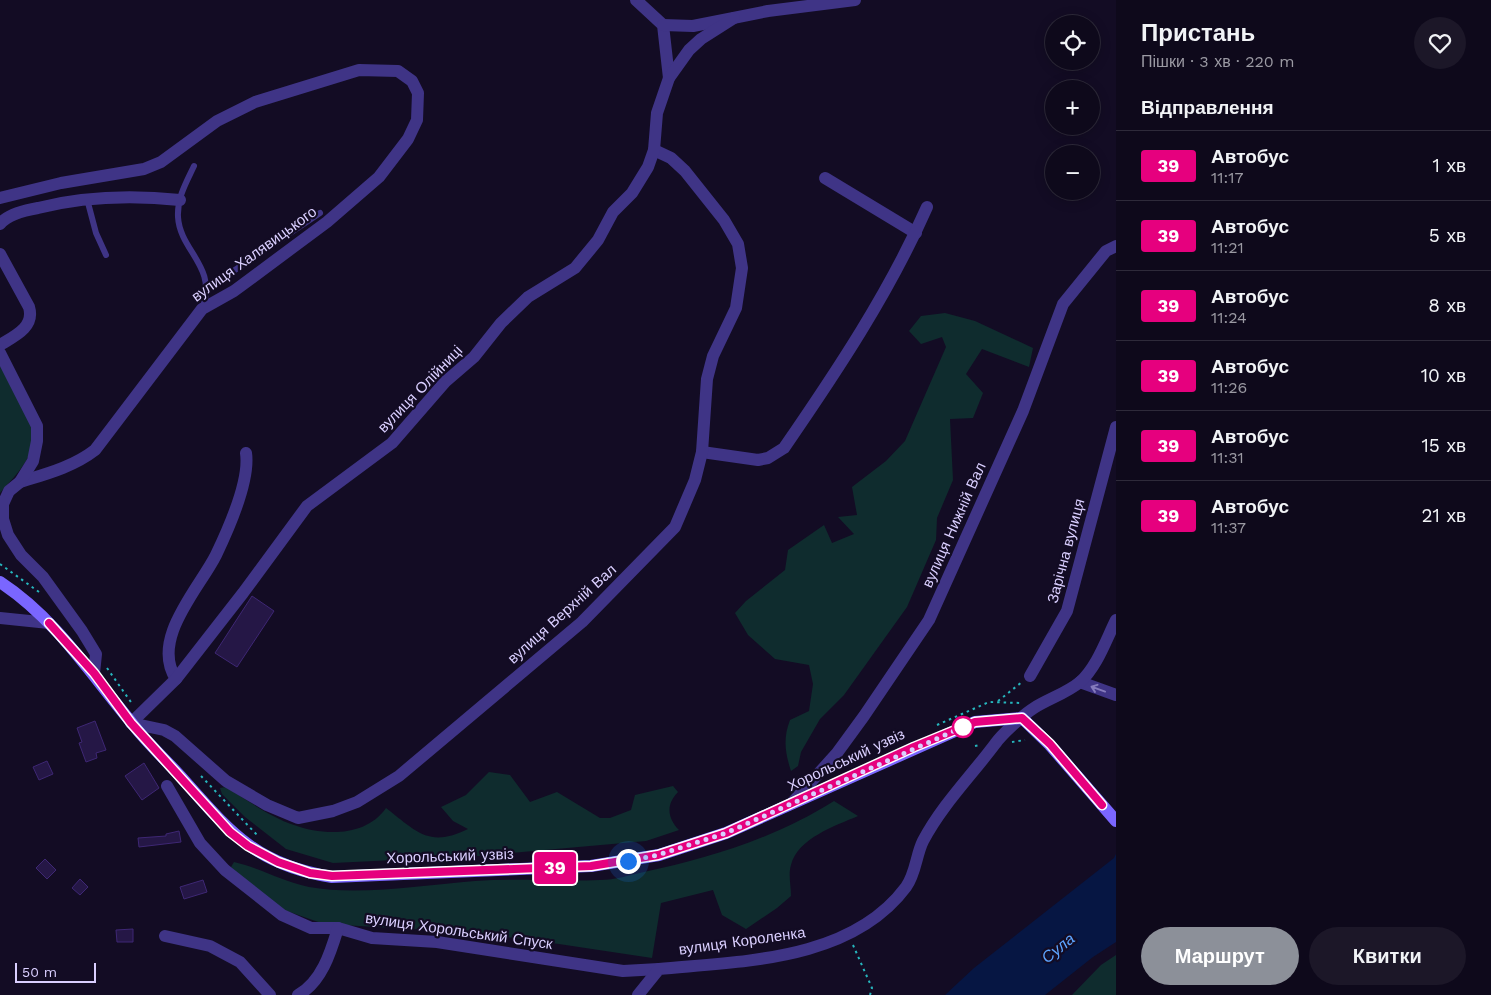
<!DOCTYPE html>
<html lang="uk">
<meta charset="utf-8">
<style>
:root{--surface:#0e091b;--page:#1c1728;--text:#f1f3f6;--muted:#9b9aa3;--line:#2e2a3a;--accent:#8c9099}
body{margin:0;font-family:"Work Sans",sans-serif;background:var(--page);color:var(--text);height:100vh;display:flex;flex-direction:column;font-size:19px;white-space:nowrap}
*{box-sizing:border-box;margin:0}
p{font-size:16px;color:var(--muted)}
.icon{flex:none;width:28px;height:28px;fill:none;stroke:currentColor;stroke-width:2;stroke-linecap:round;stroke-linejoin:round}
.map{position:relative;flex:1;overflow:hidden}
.panel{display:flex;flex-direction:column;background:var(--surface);width:375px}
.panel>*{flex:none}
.badge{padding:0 10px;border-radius:4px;font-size:18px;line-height:32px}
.tools{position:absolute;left:1045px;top:15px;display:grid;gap:10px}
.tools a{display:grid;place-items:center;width:55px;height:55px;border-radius:50%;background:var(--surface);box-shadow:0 2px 12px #0003,0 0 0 1px var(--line);font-size:25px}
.scale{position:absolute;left:15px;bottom:12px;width:81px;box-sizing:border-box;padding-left:5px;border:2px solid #dacfff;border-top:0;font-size:14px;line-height:18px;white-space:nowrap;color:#dacfff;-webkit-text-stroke:4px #130c24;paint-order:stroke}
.you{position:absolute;width:25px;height:25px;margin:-12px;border:4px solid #fff;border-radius:50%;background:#1a73e8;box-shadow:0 0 0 8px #1a73e833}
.map>.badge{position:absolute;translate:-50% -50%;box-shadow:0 0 0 2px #fff}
h2{padding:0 25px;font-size:19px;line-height:45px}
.round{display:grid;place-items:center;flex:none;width:52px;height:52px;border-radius:26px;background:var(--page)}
.overview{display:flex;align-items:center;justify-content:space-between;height:85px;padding:0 25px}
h1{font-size:24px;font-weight:700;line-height:38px}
.primary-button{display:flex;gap:10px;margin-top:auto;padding:10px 25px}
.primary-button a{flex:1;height:58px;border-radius:30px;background:var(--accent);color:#fff;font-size:20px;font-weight:700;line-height:58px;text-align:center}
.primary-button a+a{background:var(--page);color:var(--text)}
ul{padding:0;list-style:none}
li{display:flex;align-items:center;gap:15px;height:70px;padding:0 25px;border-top:1px solid var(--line)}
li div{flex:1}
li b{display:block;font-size:19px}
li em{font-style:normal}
li .badge{min-width:55px;font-weight:700;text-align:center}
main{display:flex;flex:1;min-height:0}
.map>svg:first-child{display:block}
.green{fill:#0f2c2e}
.water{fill:#061643}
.building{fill:#251746;stroke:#3e2774}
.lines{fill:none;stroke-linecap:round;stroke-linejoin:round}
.path{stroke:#26b6bd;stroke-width:2;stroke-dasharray:2.5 4;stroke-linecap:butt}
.lane{stroke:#3f3486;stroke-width:6}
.street{stroke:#3f3486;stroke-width:12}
.secondary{stroke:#7a66ff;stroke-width:12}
.oneway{stroke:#857abc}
.line-casing{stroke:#fff;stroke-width:11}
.line{stroke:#e6007e;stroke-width:8}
.walk{stroke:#dacfff;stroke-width:5;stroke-dasharray:0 9}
.stop-dot{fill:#fff;stroke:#e6007e;stroke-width:2.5}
.labels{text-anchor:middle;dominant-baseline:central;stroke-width:4.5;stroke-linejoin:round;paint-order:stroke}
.street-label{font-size:15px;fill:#dacfff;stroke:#130c24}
.water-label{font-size:16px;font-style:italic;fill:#5da4ff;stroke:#130c24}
</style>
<main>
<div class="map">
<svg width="1116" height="995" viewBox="0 0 1116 995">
<rect width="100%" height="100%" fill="#130c24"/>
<g class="green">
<path d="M945 313 975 321 1033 348 1029 367 982 349 966 374 983 393 973 418 950 419 953 480 937 518 936 540 907 607 844 695 820 719 801 752 798 766 791 771C785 753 783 738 790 720L809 711 813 684 809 665 775 659 748 635 735 613 746 601 785 570 788 550 824 525 832 543 854 534 838 517 857 515 852 487 886 461 905 441 946 347 942 337 921 344 909 331 921 316Z"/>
<path d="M0 365C14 390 42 425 29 455 22 470 10 481 0 493Z"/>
<path d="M489 772 510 775 530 802 557 792 600 818H610L631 810 635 795 673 786 678 792C666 804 667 818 679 830L646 841 478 856 333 863 286 849 245 817 222 794 220 788 226 787C247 800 270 817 294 825 324 836 366 837 386 808 417 832 429 848 468 829L453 821 441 807 466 795Z"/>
<path d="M834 801 858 816C835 826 798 838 791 865 788 874 791 886 791 896L777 908 746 929 722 915 713 890 661 903 652 958 539 941 465 932 324 924 284 910 253 888 231 867 234 862C260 868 283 882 309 887 359 896 425 885 475 881 517 878 558 882 600 880 615 880 630 875 644 872 711 858 777 837 834 801Z"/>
<polygon points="1116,955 1116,995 1072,995 1101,965"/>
</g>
<polygon class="water" points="1116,854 1116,942 1093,957 1045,995 945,995 974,968 1114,858"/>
<g class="building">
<polygon points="252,596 274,611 237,667 215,653"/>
<polygon points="95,721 106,750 96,753 97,758 86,762 79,743 82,742 77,728"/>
<polygon points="47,761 53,774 39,780 33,767"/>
<polygon points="144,763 159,788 142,800 125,776"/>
<polygon points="179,831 181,842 139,847 138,838 166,836 166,834"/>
<polygon points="45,859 56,870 47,879 36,868"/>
<polygon points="80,879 88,887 80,895 72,888"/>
<polygon points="203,880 207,892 184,899 180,887"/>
<polygon points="133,929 133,942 117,942 116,930"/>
</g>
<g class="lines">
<g class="path">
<polyline points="0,564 39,592"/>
<polyline points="107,668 133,705"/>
<polyline points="998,701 1022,682"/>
<polyline points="937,725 989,702 1022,703"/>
<polyline points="1012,742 1025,740"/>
<polyline points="975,746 980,745"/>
<polyline points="201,776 258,836"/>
<polyline points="853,945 872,988 870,995"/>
</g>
<g class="lane">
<path d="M194 166C186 183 177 198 178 217 180 251 217 266 203 307"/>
<polyline points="87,199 96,233 106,255"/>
<polyline points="208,288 320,213"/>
</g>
<g class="street">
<polyline points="636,0 663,25 669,78"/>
<polyline points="663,25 693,26 768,11 855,0"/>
<polyline points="825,178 916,233"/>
<path d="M0 198 61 183 144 169 161 162 217 121 255 102 359 70 398 71 412 81 418 93 417 120 408 139 379 177 327 222 234 291 202 309 95 450C73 467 46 474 20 482"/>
<path d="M0 224C8 214 26 210 38 208 86 196 131 195 180 200"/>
<path d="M0 254 29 307C35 327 15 336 0 345"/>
<polyline points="0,353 37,426 37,441 33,461 20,482 9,491 3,504 3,519 8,535 21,555 43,577 82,631 96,654 94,673"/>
<path d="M702 452 758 460 768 458 784 448C837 371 889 293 927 207"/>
<polyline points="0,618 49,623"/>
<polyline points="1030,676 1067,611 1116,427"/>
<path d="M176 679C150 639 199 589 216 555 228 530 250 480 246 453"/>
<polyline points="1080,682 1116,695"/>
<polyline points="131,723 164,730 175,736 226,781 267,805 298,818 333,811 357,802 399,776 582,622 675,527 695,480 702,452 707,379 713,356 736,308 742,268 738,244 724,220 685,171 671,158 654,150"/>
<polyline points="131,723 176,679 243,593 307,506 392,443 445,382 474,357 501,323 528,297 575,268 598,240 613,212 632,193 648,167 654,150 657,113 669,78 689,50 701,39 734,18"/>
<polyline points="167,786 200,843 225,870 282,915 311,928 338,928 372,938 437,942 623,971 659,969"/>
<polyline points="792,803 837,753 864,716 929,620 1023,411 1063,304 1106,251 1116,246"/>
<polyline points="165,936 210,946 240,962 270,995"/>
<path d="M298 995C322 982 331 951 338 928"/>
<path d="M638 995 659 969C743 961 851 961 906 887 916 873 916 855 923 841 942 805 971 776 995 744 1002 734 1023 715 1034 708 1048 699 1067 693 1080 682 1097 667 1106 640 1116 620"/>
</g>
<path class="secondary" d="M0 582C55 618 90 673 131 722 146 742 165 759 182 778 230 832 256 865 332 877L591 866 659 855 726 833 975 722 1022 718 1050 745 1116 821"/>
</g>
<defs><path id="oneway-shaft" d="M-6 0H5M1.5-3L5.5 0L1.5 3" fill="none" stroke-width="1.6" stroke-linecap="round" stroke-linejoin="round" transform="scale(1.25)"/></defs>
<use class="oneway" href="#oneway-shaft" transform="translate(1098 689) rotate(-160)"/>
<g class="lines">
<defs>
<polyline id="line" points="49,623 94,673 131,723 230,832 248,846 278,862 310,873 332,876 591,866 658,855 726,833 914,747 975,722 1022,718 1050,744 1102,805"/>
</defs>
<use href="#line" class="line-casing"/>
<use href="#line" class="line"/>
<polyline class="walk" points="628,861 658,855 726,833 963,727"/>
</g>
<circle class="stop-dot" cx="963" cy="727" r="10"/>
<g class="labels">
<g class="street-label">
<text transform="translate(254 254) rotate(-36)">вулиця Халявицького</text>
<text transform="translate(420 389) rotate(-46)">вулиця Олійниці</text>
<text transform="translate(954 525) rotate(-66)">вулиця Нижній Вал</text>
<text transform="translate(1066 551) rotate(-75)">Зарічна вулиця</text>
<text transform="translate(562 614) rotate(-42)">вулиця Верхній Вал</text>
<text transform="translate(846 760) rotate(-25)">Хорольський узвіз</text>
<text transform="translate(450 856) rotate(-2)">Хорольський узвіз</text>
<text transform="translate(459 931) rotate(8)">вулиця Хорольський Спуск</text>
<text transform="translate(742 941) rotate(-8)">вулиця Короленка</text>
</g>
<g class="water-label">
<text transform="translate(1058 948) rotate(-39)">Сула</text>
</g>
</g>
</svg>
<div class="tools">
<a><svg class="icon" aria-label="locate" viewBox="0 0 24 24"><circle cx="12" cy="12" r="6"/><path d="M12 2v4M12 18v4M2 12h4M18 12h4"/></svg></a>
<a>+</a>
<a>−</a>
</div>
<div class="scale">50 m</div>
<div class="you" style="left:628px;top:861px"></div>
<b class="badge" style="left:555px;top:868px;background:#e6007e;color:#fff">39</b>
</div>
<section class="panel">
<div class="overview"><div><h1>Пристань</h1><p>Пішки · 3 хв · 220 m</p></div><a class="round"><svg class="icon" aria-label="heart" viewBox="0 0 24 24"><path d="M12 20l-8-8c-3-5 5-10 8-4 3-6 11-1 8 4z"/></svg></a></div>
<h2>Відправлення</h2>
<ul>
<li><span class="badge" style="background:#e6007e;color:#fff">39</span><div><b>Автобус</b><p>11:17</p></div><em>1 хв</em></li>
<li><span class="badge" style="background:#e6007e;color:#fff">39</span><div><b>Автобус</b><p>11:21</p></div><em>5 хв</em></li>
<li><span class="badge" style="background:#e6007e;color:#fff">39</span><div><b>Автобус</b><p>11:24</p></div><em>8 хв</em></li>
<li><span class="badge" style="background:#e6007e;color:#fff">39</span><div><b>Автобус</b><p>11:26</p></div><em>10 хв</em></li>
<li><span class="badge" style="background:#e6007e;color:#fff">39</span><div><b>Автобус</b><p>11:31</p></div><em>15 хв</em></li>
<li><span class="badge" style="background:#e6007e;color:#fff">39</span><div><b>Автобус</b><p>11:37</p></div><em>21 хв</em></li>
</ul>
<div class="primary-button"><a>Маршрут</a><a>Квитки</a></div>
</section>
</main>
